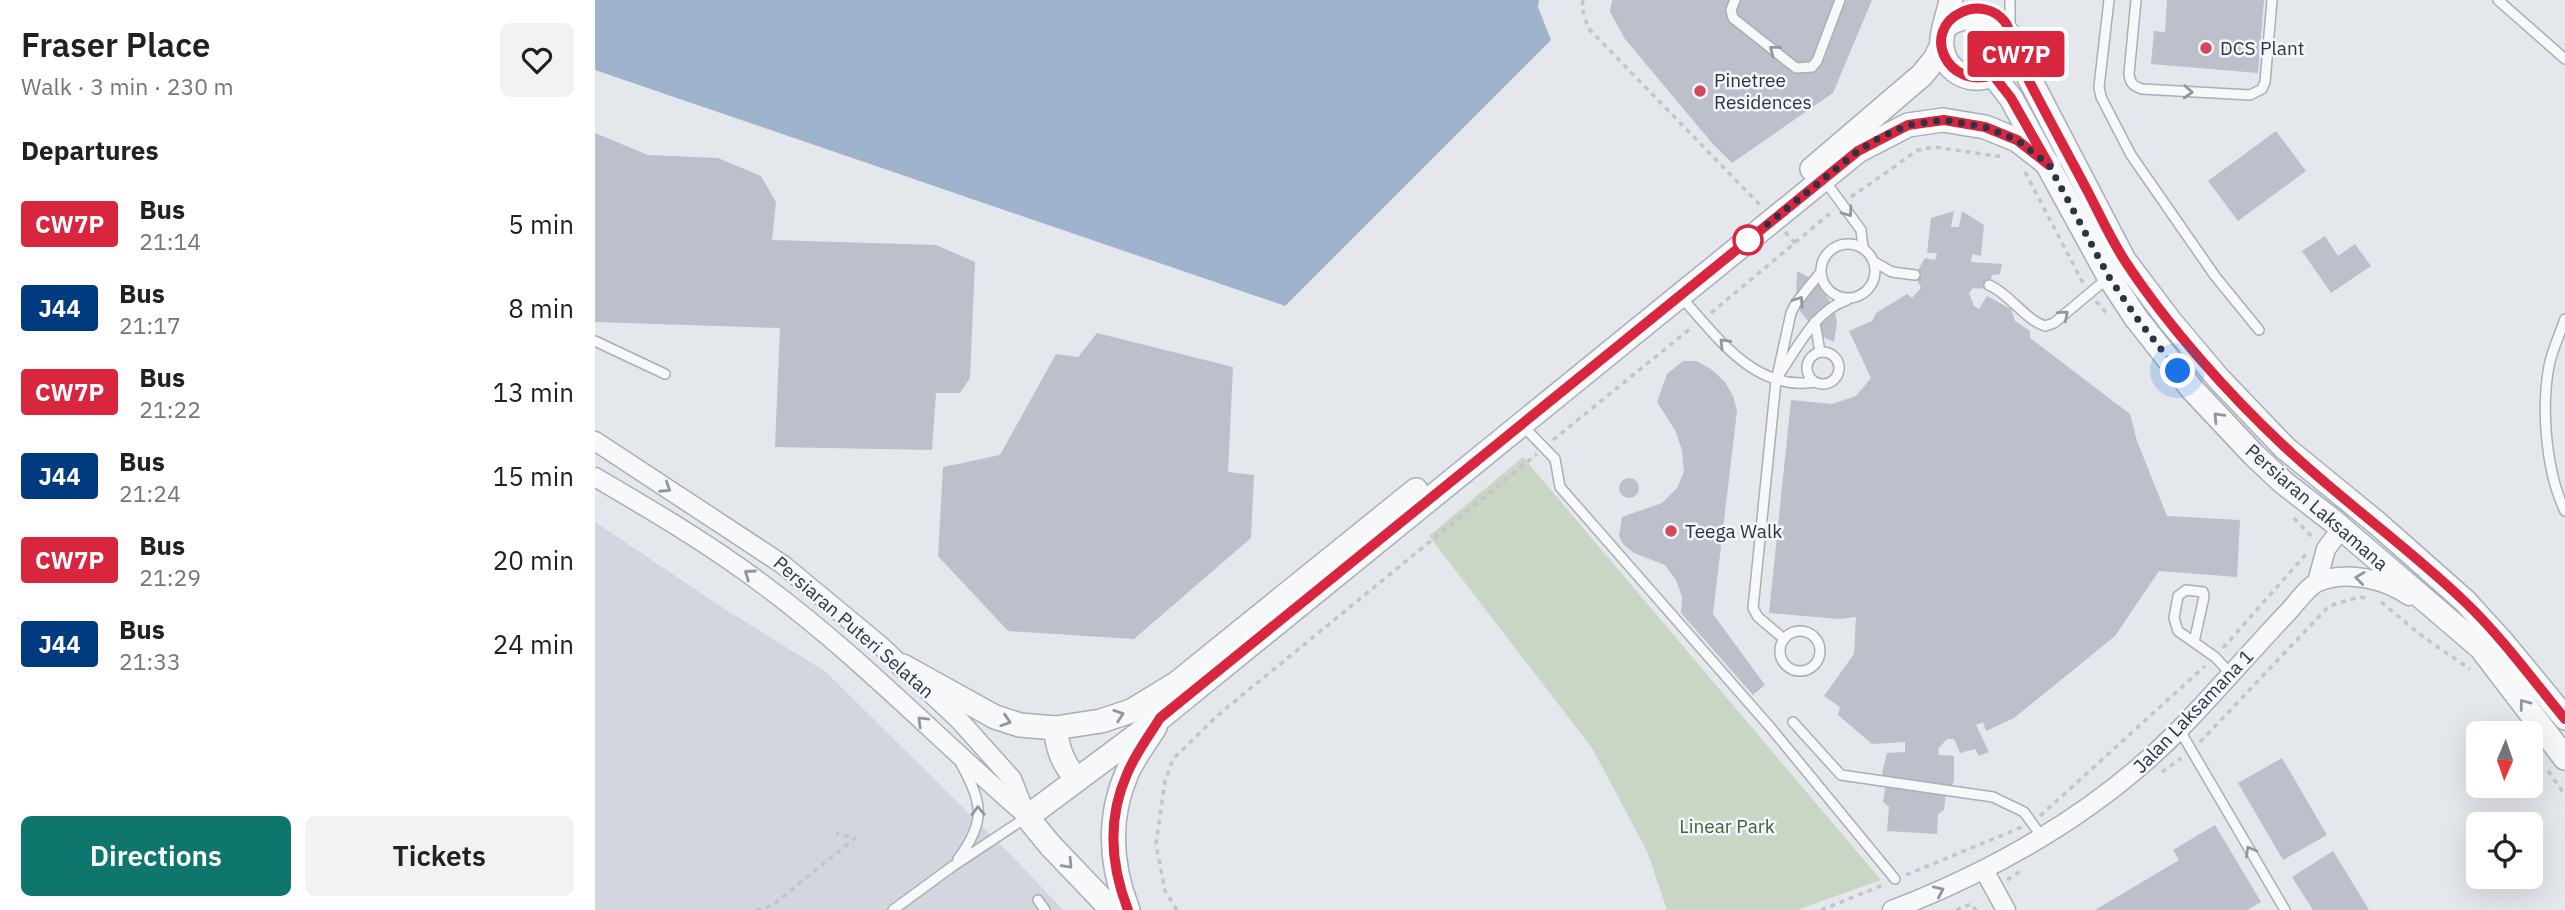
<!DOCTYPE html>
<meta charset="utf-8">
<style>
:root{--surface:#fff;--page:#f2f2f2;--text:#202124;--muted:#757577;--accent:#0f766e}
body{margin:0;font-family:"IBM Plex Sans",sans-serif;background:var(--page);color:var(--text);height:100vh;display:flex;flex-direction:column;font-size:26px;white-space:nowrap}
*{box-sizing:border-box;margin:0}
p{font-size:23px;color:var(--muted)}
.icon{flex:none;width:38px;height:38px;fill:none;stroke:currentColor;stroke-width:2;stroke-linecap:round;stroke-linejoin:round}
.map{position:relative;flex:1;overflow:hidden}
.details{display:flex;flex-direction:column;background:var(--surface);width:595px}
.details>*{flex:none}
.badge{padding:0 14px;border-radius:5px;font-size:24px;line-height:46px}
.needle{width:46px;rotate:182deg}
.fabs{position:absolute;left:1871px;top:721px;display:grid;gap:14px}
.fabs a{display:grid;place-items:center;width:77px;height:77px;border-radius:10px;background:var(--surface);box-shadow:0 7px 28px #0002;font-size:35px}
.you{position:absolute;width:35px;height:35px;margin:-18px;border:5px solid #fff;border-radius:50%;background:#1a73e8;box-shadow:0 0 0 10px #1a73e833}
.map>.badge{position:absolute;translate:-50% -50%;box-shadow:0 0 0 4px #fff}
h2{padding:0 21px;font-size:26px;line-height:63px}
.round{display:grid;place-items:center;flex:none;width:74px;height:74px;border-radius:10px;background:var(--page)}
.head{display:flex;align-items:center;justify-content:space-between;height:119px;padding:0 21px}
h1{font-size:33px;font-weight:600;line-height:52px}
.cta{display:flex;gap:14px;margin-top:auto;padding:14px 21px}
.cta a{flex:1;height:80px;border-radius:10px;background:var(--accent);color:#fff;font-size:28px;font-weight:600;line-height:80px;text-align:center}
.cta a+a{background:var(--page);color:var(--text)}
ul{padding:0;list-style:none}
li{display:flex;align-items:center;gap:21px;height:84px;padding:0 21px}
li div{flex:1}
li b{display:block;font-size:26px}
li em{font-style:normal}
li .badge{min-width:77px;font-weight:700;text-align:center}
main{display:flex;flex:1;min-height:0}
.map>svg:first-child{display:block}
.built{fill:#d2d6de}
.green{fill:#c9d6c5}
.water{fill:#9fb4cc}
.building{fill:#bbc0ca}
.lines{fill:none;stroke-linecap:round;stroke-linejoin:round}
.service-casing{stroke:#a9aeb7;stroke-width:12}
.minor-casing{stroke:#a9aeb7;stroke-width:21}
.tertiary-casing{stroke:#a9aeb7;stroke-width:26}
.path{stroke:#c2c5cb;stroke-width:3.5;stroke-dasharray:5 5;stroke-linecap:butt}
.service{stroke:#f7f8fa;stroke-width:9}
.minor{stroke:#f7f8fa;stroke-width:18}
.tertiary{stroke:#f7f8fa;stroke-width:23}
.oneway{stroke:#9196a0}
.line-casing{stroke:#fff;stroke-width:16}
.line{stroke:#d7263d;stroke-width:10}
.walk{stroke:#2b3445;stroke-width:7;stroke-dasharray:0 12.6}
.poi-dot{fill:#d1495b;stroke:#f4f6f9;stroke-width:2.5}
.stop-dot{fill:#fff;stroke:#d7263d;stroke-width:3.5}
.labels{text-anchor:middle;dominant-baseline:central;stroke-width:5;stroke-linejoin:round;paint-order:stroke}
.poi-label{font-size:19px;fill:#2b3445;stroke:#f4f6f9;text-anchor:start}
.street-label{font-size:19px;fill:#2b3445;stroke:#f4f6f9}
.park-label{font-size:19px;fill:#3f6138;stroke:#f4f6f9}
</style>
<main>
<section class="details">
<div class="head"><div><h1>Fraser Place</h1><p>Walk · 3 min · 230 m</p></div><a class="round"><svg class="icon" aria-label="heart" viewBox="0 0 24 24"><path d="M12 20l-8-8c-3-5 5-10 8-4 3-6 11-1 8 4z"/></svg></a></div>
<h2>Departures</h2>
<ul>
<li><span class="badge" style="background:#d7263d;color:#fff">CW7P</span><div><b>Bus</b><p>21:14</p></div><em>5 min</em></li>
<li><span class="badge" style="background:#003b80;color:#fff">J44</span><div><b>Bus</b><p>21:17</p></div><em>8 min</em></li>
<li><span class="badge" style="background:#d7263d;color:#fff">CW7P</span><div><b>Bus</b><p>21:22</p></div><em>13 min</em></li>
<li><span class="badge" style="background:#003b80;color:#fff">J44</span><div><b>Bus</b><p>21:24</p></div><em>15 min</em></li>
<li><span class="badge" style="background:#d7263d;color:#fff">CW7P</span><div><b>Bus</b><p>21:29</p></div><em>20 min</em></li>
<li><span class="badge" style="background:#003b80;color:#fff">J44</span><div><b>Bus</b><p>21:33</p></div><em>24 min</em></li>
</ul>
<div class="cta"><a>Directions</a><a>Tickets</a></div>
</section>
<div class="map">
<svg width="1970" height="910" viewBox="0 0 1970 910">
<rect width="100%" height="100%" fill="#e4e7ec"/>
<polygon class="built" points="0,522 136,613 231,672 415,854 468,910 0,910"/>
<polygon class="green" points="928,457 1286,880 1202,910 1072,910 1052,851 997,748 834,536"/>
<polygon class="water" points="0,0 944,0 943,7 956,40 690,306 0,70"/>
<g class="building">
<polygon points="1017,0 1277,0 1238,93 1137,163 1117,143 1030,39 1015,12"/>
<polygon points="1572,0 1669,0 1663,73 1556,64 1559,31 1570,32"/>
<polygon points="1681,131 1711,171 1643,221 1613,181"/>
<polygon points="0,133 53,155 123,158 166,176 181,202 177,240 341,245 380,262 375,378 365,393 341,393 337,450 180,447 185,328 0,322"/>
<polygon points="1359,211 1356,227 1364,227 1367,211 1389,225 1386,256 1377,254 1376,262 1407,264 1405,274 1397,275 1393,289 1378,288 1374,293 1379,306 1384,309 1392,296 1416,309 1420,321 1435,331 1435,338 1535,414 1542,441 1572,516 1645,520 1642,577 1564,571 1520,636 1419,718 1391,731 1388,722 1381,725 1394,752 1384,756 1380,749 1365,753 1359,739 1352,739 1343,749 1344,755 1359,756 1359,782 1351,792 1349,810 1343,814 1342,834 1292,831 1294,807 1288,802 1291,783 1287,773 1292,753 1310,752 1310,742 1277,744 1243,715 1245,707 1229,696 1259,654 1261,617 1244,619 1174,613 1196,400 1237,404 1261,396 1276,378 1254,331 1277,321 1281,313 1312,294 1317,298 1326,288 1320,275 1330,258 1340,260 1342,253 1332,253 1336,218"/>
<polygon points="1730,236 1743,256 1760,244 1776,266 1736,293 1707,251"/>
<polygon points="1202,271 1219,280 1238,305 1242,322 1239,342 1226,336 1205,311 1201,298"/>
<polygon points="502,333 638,367 633,472 659,475 656,538 539,639 413,631 343,556 348,467 405,455 461,354 483,357"/>
<polygon points="1088,361 1101,361 1116,369 1130,382 1138,396 1142,411 1118,614 1170,685 1158,695 1086,613 1087,597 1081,580 1070,565 1039,553 1028,544 1024,536 1027,517 1067,503 1082,488 1089,472 1087,450 1080,430 1062,402 1072,374"/>
<circle cx="1034" cy="488" r="10"/>
<polygon points="1687,758 1732,835 1688,860 1643,783"/>
<polygon points="1620,825 1666,902 1652,910 1500,910 1584,860 1578,850"/>
<polygon points="1738,851 1762,890 1774,910 1718,910 1697,877"/>
</g>
<g class="lines">
<defs>
<g id="service">
<polyline points="1140,0 1136,10 1138,18 1201,68 1217,67 1222,61 1245,0"/>
<polyline points="1415,0 1415,30"/>
<polyline points="1514,0 1504,87 1506,97 1536,155 1620,276 1664,330"/>
<path d="M1541 0 1534 74C1535 83 1538 86 1547 89L1655 95 1667 89 1670 82 1677 0"/>
<polyline points="1903,0 1970,59"/>
<polyline points="1230,181 1266,230 1268,248"/>
<circle cx="1253" cy="271" r="27"/>
<polyline points="1279,262 1297,272 1320,275"/>
<path d="M1394 285C1415 294 1429 319 1450 326L1459 323 1514 277"/>
<path d="M1086 297C1121 335 1159 392 1219 382"/>
<path d="M1970 319C1965 334 1957 350 1954 366 1946 409 1951 472 1970 511"/>
<polyline points="1220,322 1225,352"/>
<polyline points="0,341 70,374"/>
<circle cx="1228" cy="368" r="16"/>
<path d="M1183 376C1202 349 1219 311 1252 300"/>
<polyline points="928,426 960,459 965,487 1175,727 1300,879"/>
<circle cx="1205" cy="651" r="20"/>
<polyline points="1189,639 1163,617 1158,608 1181,381 1196,313 1201,303 1225,273"/>
<polyline points="1599,642 1609,597 1608,592 1591,590 1583,596 1579,618 1583,631 1620,657 1635,673"/>
<polyline points="1198,722 1246,775 1398,797 1429,812 1447,837"/>
<polyline points="1584,729 1690,910"/>
<path d="M363 859C391 822 388 803 366 764"/>
<polyline points="443,900 450,910"/>
<polyline points="298,910 358,866 432,817"/>
</g>
<g id="minor">
<polyline points="0,441 187,564 286,646 365,721 417,779 432,817"/>
<path d="M0 477C58 511 116 545 170 586 263 655 343 739 430 814"/>
<polyline points="1722,582 1731,549 1746,529"/>
<polyline points="1389,870 1411,910"/>
<path d="M1297 910C1403 869 1504 811 1584 730 1621 692 1656 651 1693 612 1701 604 1712 587 1723 582 1751 570 1790 579 1814 596"/>
</g>
<g id="tertiary">
<path d="M1352 25C1391 0 1443 41 1404 71 1382 87 1350 75 1347 47 1345 34 1354 13 1356 0"/>
<polyline points="1417,45 1529,260 1575,321 1623,378 1690,448 1783,524 1870,601 1909,644 1970,718"/>
<polyline points="1398,75 1416,98 1514,277 1541,318 1597,389 1659,455 1689,483 1738,521 1886,648 1970,758"/>
<polyline points="1217,169 1327,75 1340,59 1346,47"/>
<polyline points="308,666 400,717 425,725 460,728 506,721 536,711 582,683 821,490"/>
<path d="M460 728C463 749 467 763 482 779"/>
<polyline points="517,910 455,845 432,817 565,718 1263,151 1313,125 1348,120 1390,127 1422,140 1454,165"/>
<path d="M533 910C515 864 512 819 532 773 539 757 551 742 560 727"/>
</g>
</defs>
<use href="#service" class="service-casing"/>
<use href="#minor" class="minor-casing"/>
<use href="#tertiary" class="tertiary-casing"/>
<g class="path">
<polyline points="988,0 987,8 993,28 1166,206"/>
<polyline points="1430,172 1488,283"/>
<polyline points="1256,197 1323,150 1339,147 1408,157"/>
<polyline points="1190,232 1201,244"/>
<polyline points="1501,301 1514,316"/>
<polyline points="1116,313 1239,210"/>
<polyline points="958,440 1096,328"/>
<polyline points="1699,518 1718,538"/>
<polyline points="1786,602 1827,636 1875,669"/>
<polyline points="1628,648 1711,554"/>
<polyline points="1605,742 1734,606 1764,597 1773,598"/>
<polyline points="1953,771 1970,795"/>
<polyline points="1567,772 1586,758"/>
<polyline points="1445,816 1610,666"/>
<polyline points="1311,875 1427,827"/>
<polyline points="1412,880 1426,871"/>
<polyline points="161,910 178,905 260,838 241,833"/>
<polyline points="582,910 570,891 561,844 570,781 578,759 623,715 942,454"/>
<polyline points="1226,910 1288,885"/>
<polyline points="1361,910 1376,904 1381,910"/>
</g>
<use href="#service" class="service"/>
<use href="#minor" class="minor"/>
<use href="#tertiary" class="tertiary"/>
</g>
<defs><path id="oneway-chevron" d="M-2-3.5L2.5 0L-2 3.5" fill="none" stroke-width="1.6" stroke-linecap="round" stroke-linejoin="round" transform="scale(1.75)"/></defs>
<g class="oneway">
<use href="#oneway-chevron" transform="translate(1179 50) rotate(-142)"/>
<use href="#oneway-chevron" transform="translate(1593 92) rotate(3)"/>
<use href="#oneway-chevron" transform="translate(1253 212) rotate(54)"/>
<use href="#oneway-chevron" transform="translate(1204 301) rotate(-56)"/>
<use href="#oneway-chevron" transform="translate(1469 315) rotate(-40)"/>
<use href="#oneway-chevron" transform="translate(1129 343) rotate(-134)"/>
<use href="#oneway-chevron" transform="translate(1623 417) rotate(-133)"/>
<use href="#oneway-chevron" transform="translate(71 488) rotate(33)"/>
<use href="#oneway-chevron" transform="translate(154 574) rotate(-145)"/>
<use href="#oneway-chevron" transform="translate(1765 578) rotate(-173)"/>
<use href="#oneway-chevron" transform="translate(1929 704) rotate(-127)"/>
<use href="#oneway-chevron" transform="translate(524 715) rotate(-19)"/>
<use href="#oneway-chevron" transform="translate(327 721) rotate(-136)"/>
<use href="#oneway-chevron" transform="translate(411 721) rotate(18)"/>
<use href="#oneway-chevron" transform="translate(383 811) rotate(-91)"/>
<use href="#oneway-chevron" transform="translate(1655 851) rotate(-120)"/>
<use href="#oneway-chevron" transform="translate(473 864) rotate(47)"/>
<use href="#oneway-chevron" transform="translate(1344 891) rotate(-24)"/>
</g>
<g class="lines">
<defs>
<path id="line" d="M533 910C515 864 512 819 532 774 540 754 554 736 565 718L1263 151 1313 125 1349 120 1390 127 1422 140 1454 165 1416 98 1398 75C1352 90 1325 31 1367 12 1382 5 1400 9 1410 22 1416 30 1415 38 1418 47 1421 55 1425 64 1429 71 1449 111 1471 150 1492 190 1504 213 1515 238 1530 261 1572 325 1634 395 1690 447 1747 501 1812 546 1869 601 1906 636 1937 679 1970 719"/>
</defs>
<use href="#line" class="line-casing"/>
<use href="#line" class="line"/>
<polyline class="walk" points="1153,240 1263,151 1284,138 1313,125 1349,120 1390,127 1422,140 1454,165 1514,277 1541,317 1583,371"/>
</g>
<g class="poi-dot">
<circle cx="1611" cy="48" r="7"/>
<circle cx="1105" cy="91" r="7"/>
<circle cx="1076" cy="531" r="7"/>
</g>
<circle class="stop-dot" cx="1153" cy="240" r="14"/>
<g class="labels">
<g class="poi-label">
<text x="1625" y="48">DCS Plant</text>
<text x="1119" y="80">Pinetree<tspan x="1119" dy="22">Residences</tspan></text>
<text x="1090" y="531">Teega Walk</text>
</g>
<g class="street-label">
<text transform="translate(1722 507) rotate(41)">Persiaran Laksamana</text>
<text transform="translate(259 627) rotate(41)">Persiaran Puteri Selatan</text>
<text transform="translate(1598 711) rotate(-46)">Jalan Laksamana 1</text>
</g>
<g class="park-label">
<text x="1132" y="826">Linear Park</text>
</g>
</g>
</svg>
<div class="fabs">
<a><svg class="needle" viewBox="-14 -14 28 28"><path d="M0-13l5 13h-10z" fill="#e53935"/><path d="M0 13l5-13h-10z" fill="#757577"/></svg></a>
<a><svg class="icon" aria-label="locate" viewBox="0 0 24 24"><circle cx="12" cy="12" r="6"/><path d="M12 2v4M12 18v4M2 12h4M18 12h4"/></svg></a>
</div>
<div class="you" style="left:1583px;top:371px"></div>
<b class="badge" style="left:1421px;top:54px;background:#d7263d;color:#fff">CW7P</b>
</div>
</main>
